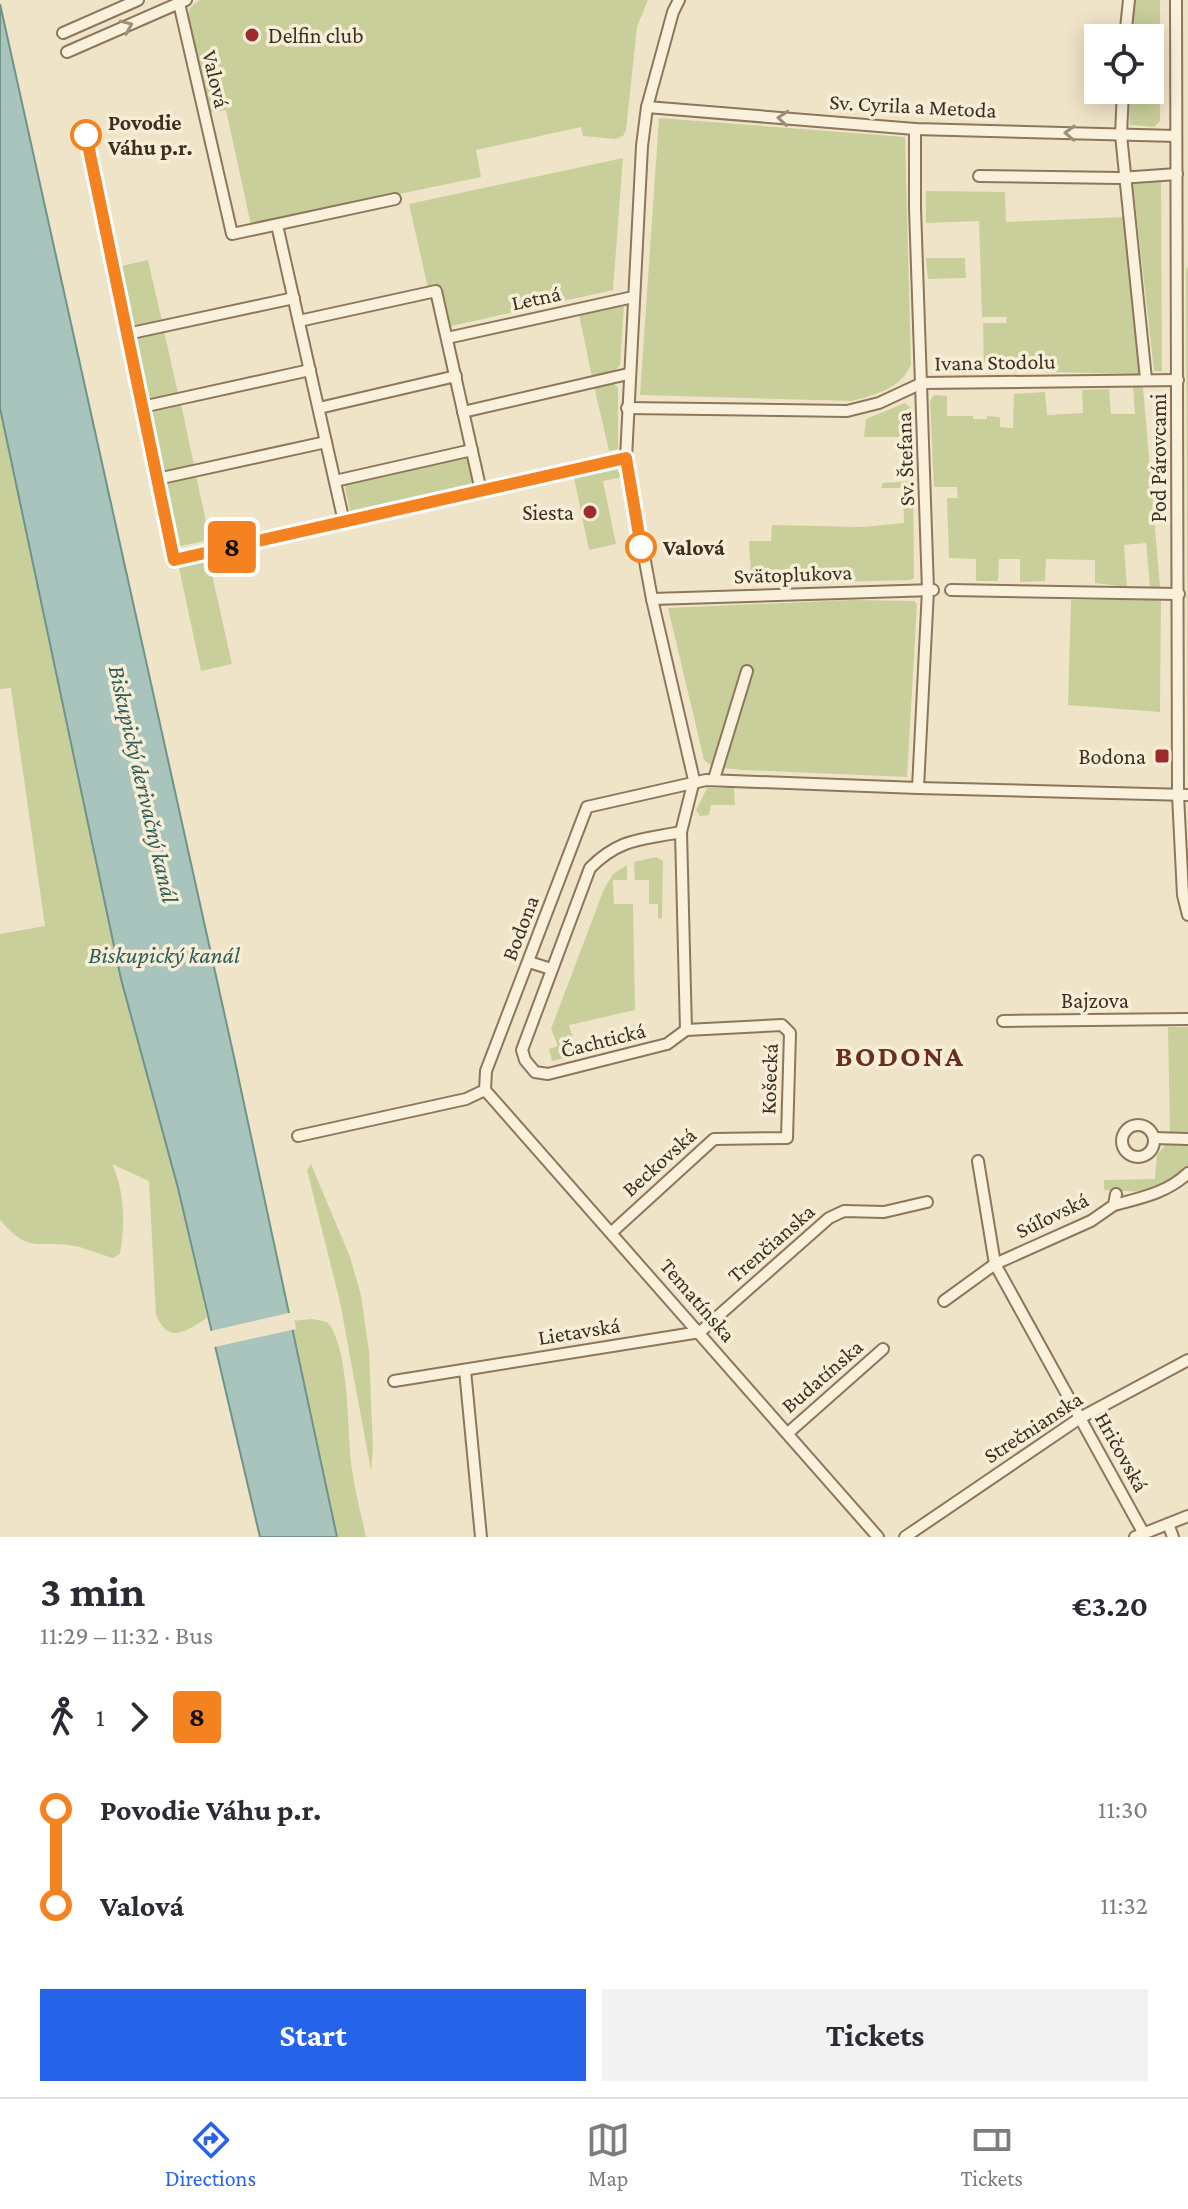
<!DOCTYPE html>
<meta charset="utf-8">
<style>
:root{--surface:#fff;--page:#f2f2f3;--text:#2b2b33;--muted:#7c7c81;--line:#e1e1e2;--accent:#2563eb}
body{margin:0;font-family:"Crimson Pro",serif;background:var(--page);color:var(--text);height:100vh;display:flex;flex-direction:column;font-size:30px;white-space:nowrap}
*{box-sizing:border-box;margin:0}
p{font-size:26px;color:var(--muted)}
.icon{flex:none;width:44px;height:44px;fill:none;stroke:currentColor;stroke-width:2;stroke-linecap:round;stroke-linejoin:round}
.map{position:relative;height:1537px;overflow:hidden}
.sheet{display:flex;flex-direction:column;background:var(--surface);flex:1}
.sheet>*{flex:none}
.badge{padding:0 16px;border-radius:6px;font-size:28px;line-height:52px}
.tools{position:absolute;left:1084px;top:24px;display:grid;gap:16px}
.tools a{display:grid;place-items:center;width:80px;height:80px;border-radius:0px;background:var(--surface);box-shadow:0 4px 20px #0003;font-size:40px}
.map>.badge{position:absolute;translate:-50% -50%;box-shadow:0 0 0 4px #fff}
.legs{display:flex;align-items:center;gap:12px;height:88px;padding:0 40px;font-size:26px}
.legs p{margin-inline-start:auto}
.overview{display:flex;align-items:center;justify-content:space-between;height:136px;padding:0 40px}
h1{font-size:44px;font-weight:700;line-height:60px}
.cta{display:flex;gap:16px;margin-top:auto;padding:16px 40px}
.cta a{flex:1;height:92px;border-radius:0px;background:var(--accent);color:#fff;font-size:32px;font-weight:700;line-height:92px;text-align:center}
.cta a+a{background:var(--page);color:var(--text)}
ul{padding:0 40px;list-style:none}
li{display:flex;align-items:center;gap:28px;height:96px;font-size:30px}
li i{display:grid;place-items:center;width:12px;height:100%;margin:0 10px;background:currentColor}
li i::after{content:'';width:20px;height:20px;margin:-10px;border:6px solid;border-radius:50%;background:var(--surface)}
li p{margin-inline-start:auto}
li:first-child i{background:linear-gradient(#0000 50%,currentColor 0)}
li:last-child i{background:linear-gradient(currentColor 50%,#0000 0)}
.menu{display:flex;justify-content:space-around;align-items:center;height:112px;border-top:2px solid var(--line);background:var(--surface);font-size:22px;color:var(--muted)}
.menu a{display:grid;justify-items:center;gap:4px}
.menu .on{color:var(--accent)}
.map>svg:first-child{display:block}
.green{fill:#c9cf9b}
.water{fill:#a9c4bc;stroke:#6f938a;stroke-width:2}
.pier{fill:#f0e4c8}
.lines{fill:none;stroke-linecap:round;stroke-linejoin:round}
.minor-casing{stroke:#8d765c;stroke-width:14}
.minor{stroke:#faf1dc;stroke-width:10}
.oneway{stroke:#9c907e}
.line-1-casing{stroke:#fff;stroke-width:18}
.line-1{stroke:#f58220;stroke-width:12}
.poi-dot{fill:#9e2a2b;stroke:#f7eed8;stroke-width:3}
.stop-1-dot{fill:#fff;stroke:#f58220;stroke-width:4}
.labels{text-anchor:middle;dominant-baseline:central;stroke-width:7;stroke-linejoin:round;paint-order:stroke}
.poi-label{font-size:22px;fill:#3d2e20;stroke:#f7eed8;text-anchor:end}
.street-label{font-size:22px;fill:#3d2e20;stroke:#f7eed8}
.stop-label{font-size:22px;font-weight:bold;fill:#3d2e20;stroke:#f7eed8;text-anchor:start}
.water-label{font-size:24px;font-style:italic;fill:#2f5d5a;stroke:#f7eed8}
.district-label{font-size:30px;font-weight:bold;letter-spacing:2px;fill:#6b2e1e;stroke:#f7eed8}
</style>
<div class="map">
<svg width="1188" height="1537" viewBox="0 0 1188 1537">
<rect width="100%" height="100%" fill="#f0e4c8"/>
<g class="green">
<polygon points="199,0 648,0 637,27 626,130 623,136 615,139 583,136 581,127 476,150 481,177 251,225 226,110 209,113 188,16 190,8"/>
<polygon points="1132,0 1160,0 1160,121 1154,127 1130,125 1128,90 1150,90 1150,38 1128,38"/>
<path d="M659 118 905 137 911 364C903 388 874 395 852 401L640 395Z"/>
<polygon points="623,158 613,290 451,326 442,286 428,288 409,204"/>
<polygon points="1161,182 1162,371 1154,371 1133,184"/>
<polygon points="926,191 1005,192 1006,222 1124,217 1131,270 1131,295 1133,296 1141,374 984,371 983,323 1006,323 1007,317 982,317 979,221 926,223"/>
<polygon points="926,258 965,258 966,278 928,279"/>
<polygon points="148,260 162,321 130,329 117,267"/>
<polygon points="1188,266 1188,781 1186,271"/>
<polygon points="624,305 620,365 613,373 592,377 579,315"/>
<polygon points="164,331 178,393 147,400 133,338"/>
<polygon points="612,382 618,388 618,449 609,451 594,386"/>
<polygon points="1133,387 1143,387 1160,587 1150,587 1146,543 1124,545 1127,587 1095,583 1095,560 1046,559 1045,581 1020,582 1020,559 999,559 998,581 976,581 976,559 949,558 947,498 958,498 957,487 934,487 930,401 934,395 947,396 947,416 973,416 973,419 987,419 987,416 1000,417 1000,427 1013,428 1014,394 1045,392 1047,415 1083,413 1082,390 1109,389 1111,414 1135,414"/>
<polygon points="905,403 911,408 913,471 902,471 901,437 864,437 866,419"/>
<polygon points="181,404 194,465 162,472 149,411"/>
<path d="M0 408 121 979 178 1188 207 1318C186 1331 169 1345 156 1315L149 1181 112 1164C125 1190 125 1226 120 1254L113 1258C99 1254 84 1247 69 1245 33 1241 29 1253 0 1220V934L45 926 11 688 0 689Z"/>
<polygon points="468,456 474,483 350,511 344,483"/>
<polygon points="616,468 622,477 603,481 616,544 589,550 574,478"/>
<polygon points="196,475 210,540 176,547 162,482"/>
<polygon points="913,481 914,578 910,580 759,584 758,575 751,574 749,541 771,541 772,525 863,527 904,523 903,488 881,488 883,483"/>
<polygon points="209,561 232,664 201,671 179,568"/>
<polygon points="852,600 914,601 917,604 907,777 743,770 713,767 704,760 668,608"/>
<polygon points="1071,600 1161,600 1160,712 1068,705"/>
<polygon points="707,788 734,788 735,805 711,805 709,815 700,816 696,810"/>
<polygon points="656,857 663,861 662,918 658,919 658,904 649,904 649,880 635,880 634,862"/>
<polygon points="627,865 627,880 613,880 614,904 633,904 635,1010 569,1025 578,1055 552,1061 549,1049 558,1046 551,1029 604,889 613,874"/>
<polygon points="1168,1027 1188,1027 1188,1134 1170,1132"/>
<path d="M1188 1142V1166C1160 1199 1143 1191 1104 1190V1180L1155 1179 1157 1155 1167 1143Z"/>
<polygon points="311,1164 350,1257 361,1295 369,1352 373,1448 371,1471 340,1302 307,1170"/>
<path d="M313 1319 327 1322C350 1346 347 1435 352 1469 355 1492 361 1514 366 1537H337L291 1321Z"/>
</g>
<polygon class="water" points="0,4 234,1057 337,1537 260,1537 178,1188 121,979 0,408"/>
<polygon class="pier" points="293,1312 296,1329 210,1348 206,1332"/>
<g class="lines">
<defs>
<g id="minor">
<polyline points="679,0 673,12 647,107 642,146 626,458 652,599 694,780 681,832 686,1030"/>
<polyline points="1176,0 1178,795 1183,895 1188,915"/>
<polyline points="179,3 232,234 395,199"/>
<polyline points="63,33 138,0"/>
<polyline points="1125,38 1129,0"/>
<polyline points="67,52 186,0"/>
<polyline points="1123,90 1121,135 1146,379"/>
<polyline points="647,107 915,129 1176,136"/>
<polyline points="915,129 915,208 928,590 918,788"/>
<polyline points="979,176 1120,178 1177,174"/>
<polyline points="277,225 344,522"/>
<polyline points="299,321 436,291 481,491"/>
<polyline points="127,334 294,298"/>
<polyline points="447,338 633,297"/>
<polyline points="142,407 310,370"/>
<polyline points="319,408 456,376"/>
<polyline points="627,408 847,411 879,403 922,383 1178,380"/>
<polyline points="463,412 628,374"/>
<polyline points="157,479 326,442"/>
<polyline points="335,481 472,450"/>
<polyline points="174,560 626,458"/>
<polyline points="951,590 1179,594"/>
<polyline points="652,599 933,590"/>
<polyline points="714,779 747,671"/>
<path d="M681 832C641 840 620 838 590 868L522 1050 525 1060 535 1072 548 1074 667 1044 686 1030"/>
<polyline points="529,962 551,969"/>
<polyline points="1003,1021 1188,1019"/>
<polyline points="485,1090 878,1537"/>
<circle cx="1138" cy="1141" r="16"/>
<polyline points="298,1136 466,1099 485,1090 486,1071 587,807 706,780 918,788 1188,795"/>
<polyline points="1154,1138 1188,1139"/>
<polyline points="978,1161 995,1264 1144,1534"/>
<path d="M1114 1205C1141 1198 1167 1193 1188 1173"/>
<polyline points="612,1232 714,1139 787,1138 790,1033 782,1025 686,1030"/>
<polyline points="944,1301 995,1264 1091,1221 1114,1205 1116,1194"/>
<polyline points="465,1370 481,1537"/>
<polyline points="394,1381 700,1332 829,1218 844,1211 884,1212 927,1202"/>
<polyline points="788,1433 883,1349"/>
<polyline points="1168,1524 1173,1537"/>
<polyline points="905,1537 1080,1418 1188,1360"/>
<polyline points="1135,1537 1188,1516"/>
</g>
</defs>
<use href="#minor" class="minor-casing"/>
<use href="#minor" class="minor"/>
</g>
<defs><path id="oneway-chevron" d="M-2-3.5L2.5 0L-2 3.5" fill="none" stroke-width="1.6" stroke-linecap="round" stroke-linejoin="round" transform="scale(2)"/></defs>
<g class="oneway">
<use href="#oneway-chevron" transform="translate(127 26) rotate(-24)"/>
<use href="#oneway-chevron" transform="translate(783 118) rotate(-175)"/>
<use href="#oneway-chevron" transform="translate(1070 133) rotate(-178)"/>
</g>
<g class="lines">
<defs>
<polyline id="line-1" points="86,135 174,560 626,458 641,547"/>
</defs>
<use href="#line-1" class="line-1-casing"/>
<use href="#line-1" class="line-1"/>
</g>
<g class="poi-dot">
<circle cx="252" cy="35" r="8"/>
<circle cx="590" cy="512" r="8"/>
<rect x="1154" y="748" width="16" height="16" rx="4"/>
</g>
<g class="stop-1-dot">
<circle cx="86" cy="135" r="14"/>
<circle cx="641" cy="547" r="14"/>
</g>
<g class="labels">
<g class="poi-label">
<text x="268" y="35" text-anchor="start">Delfin club</text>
<text x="574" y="512">Siesta</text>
<text x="1146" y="756">Bodona</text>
</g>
<g class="street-label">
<text transform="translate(216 79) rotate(77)">Valová</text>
<text transform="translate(913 106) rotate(3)">Sv. Cyrila a Metoda</text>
<text transform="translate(536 298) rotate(-12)">Letná</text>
<text transform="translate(995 362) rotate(-1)">Ivana Stodolu</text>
<text transform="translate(1158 458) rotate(-90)">Pod Párovcami</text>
<text transform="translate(905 459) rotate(-92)">Sv. Štefana</text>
<text transform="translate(793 574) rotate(-2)">Svätoplukova</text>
<text transform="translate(520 928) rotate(-69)">Bodona</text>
<text x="1095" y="1000">Bajzova</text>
<text transform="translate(603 1040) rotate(-14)">Čachtická</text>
<text transform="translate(769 1079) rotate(-88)">Košecká</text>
<text transform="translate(659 1162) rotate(-42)">Beckovská</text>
<text transform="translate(1052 1215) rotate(-26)">Súľovská</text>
<text transform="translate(771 1243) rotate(-41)">Trenčianska</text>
<text transform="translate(698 1300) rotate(49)">Tematínska</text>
<text transform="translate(579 1331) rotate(-9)">Lietavská</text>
<text transform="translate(822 1376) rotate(-41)">Budatínska</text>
<text transform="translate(1033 1427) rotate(-33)">Strečnianska</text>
<text transform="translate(1122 1452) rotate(61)">Hričovská</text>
</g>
<g class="stop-label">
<text x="108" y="122">Povodie<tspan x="108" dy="25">Váhu p.r.</tspan></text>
<text x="663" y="547">Valová</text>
</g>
<g class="water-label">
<text transform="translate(144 784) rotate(77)">Biskupický derivačný kanál</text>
<text x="164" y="954">Biskupický kanál</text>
</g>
<g class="district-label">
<text x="900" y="1055">BODONA</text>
</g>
</g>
</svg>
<div class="tools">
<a><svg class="icon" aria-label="locate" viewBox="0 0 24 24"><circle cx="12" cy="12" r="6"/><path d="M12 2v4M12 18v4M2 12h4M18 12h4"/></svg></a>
</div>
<b class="badge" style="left:232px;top:547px;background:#f58220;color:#111">8</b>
</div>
<section class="sheet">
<div class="overview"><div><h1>3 min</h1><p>11:29 – 11:32 · Bus</p></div><b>€3.20</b></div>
<div class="legs"><svg class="icon" aria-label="walk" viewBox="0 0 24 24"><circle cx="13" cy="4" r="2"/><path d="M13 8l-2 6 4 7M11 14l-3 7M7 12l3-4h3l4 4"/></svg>1<svg class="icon" aria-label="forward" viewBox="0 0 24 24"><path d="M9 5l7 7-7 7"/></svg><b class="badge" style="background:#f58220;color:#111">8</b></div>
<ul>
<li><i style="color:#f58220"></i><b>Povodie Váhu p.r.</b><p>11:30</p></li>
<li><i style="color:#f58220"></i><b>Valová</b><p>11:32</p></li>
</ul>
<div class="cta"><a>Start</a><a>Tickets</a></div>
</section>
<nav class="menu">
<a class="on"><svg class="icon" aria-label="directions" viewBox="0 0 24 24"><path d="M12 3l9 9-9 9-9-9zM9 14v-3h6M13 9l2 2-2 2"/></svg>Directions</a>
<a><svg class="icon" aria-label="map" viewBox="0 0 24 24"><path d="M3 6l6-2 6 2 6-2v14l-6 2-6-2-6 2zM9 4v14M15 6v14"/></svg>Map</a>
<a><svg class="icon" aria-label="tickets" viewBox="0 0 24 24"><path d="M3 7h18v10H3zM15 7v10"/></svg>Tickets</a>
</nav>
